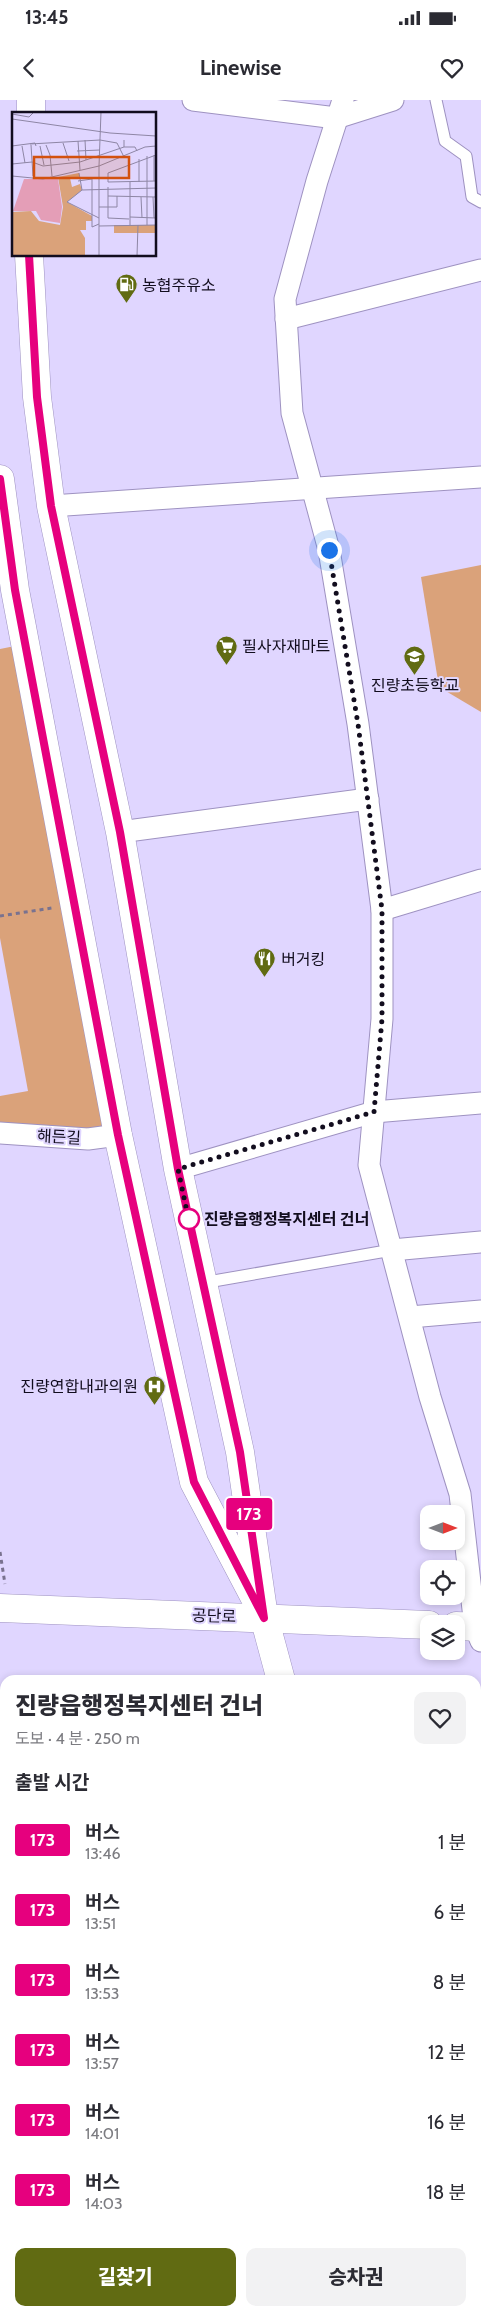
<!DOCTYPE html>
<html lang="ko">
<meta charset="utf-8">
<style>
:root{--surface:#fff;--page:#f2f2f3;--text:#2b2b33;--muted:#7c7c81;--accent:#616b12}
body{margin:0;font-family:Cabin,"Noto Sans KR",sans-serif;background:var(--page);color:var(--text);height:100vh;display:flex;flex-direction:column;font-size:19px;white-space:nowrap}
*{box-sizing:border-box;margin:0}
p{font-size:16px;color:var(--muted)}
.icon{flex:none;width:28px;height:28px;fill:none;stroke:currentColor;stroke-width:2;stroke-linecap:round;stroke-linejoin:round}
.map{position:relative;flex:1;overflow:hidden}
.details{position:absolute;left:0px;top:1575px;width:481px;height:641px;display:flex;flex-direction:column;background:var(--surface);border-radius:15px 15px 0 0;box-shadow:0 2px 8px #0003}
.details>*{flex:none}
.badge{padding:0 10px;border-radius:4px;font-size:18px;line-height:32px}
.needle{width:32px;rotate:90deg}
.fabs{position:absolute;left:420px;top:1405px;display:grid;gap:10px}
.fabs a{display:grid;place-items:center;width:45px;height:45px;border-radius:10px;background:var(--surface);box-shadow:0 2px 8px #0003;font-size:25px}
.you{position:absolute;width:25px;height:25px;margin:-12px;border:4px solid #fff;border-radius:50%;background:#1a73e8;box-shadow:0 0 0 8px #1a73e833}
.map>.badge{position:absolute;translate:-50% -50%;box-shadow:0 0 0 2px #fff}
h2{padding:0 15px;font-size:19px;line-height:45px}
.round{display:grid;place-items:center;flex:none;width:52px;height:52px;border-radius:10px;background:var(--page)}
.headline{display:flex;align-items:center;justify-content:space-between;height:85px;padding:0 15px}
h1{font-size:24px;font-weight:800;line-height:38px}
.button{display:flex;gap:10px;margin-top:auto;padding:10px 15px}
.button a{flex:1;height:58px;border-radius:10px;background:var(--accent);color:#fff;font-size:20px;font-weight:800;line-height:58px;text-align:center}
.button a+a{background:var(--page);color:var(--text)}
ul{padding:0;list-style:none}
li{display:flex;align-items:center;gap:15px;height:70px;padding:0 15px}
li div{flex:1}
li b{display:block;font-size:19px}
li em{font-style:normal}
li .badge{min-width:55px;font-weight:700;text-align:center}
.status{display:flex;justify-content:space-between;align-items:center;height:35px;padding:0 25px;background:var(--surface);direction:ltr}
.status svg{height:14px;fill:currentColor}
header{display:flex;justify-content:space-between;align-items:center;height:65px;padding:0 15px;background:var(--surface);font-size:22px;font-weight:800}
.map>svg:first-child{display:block}
.green{fill:#daa27a}
.lines{fill:none;stroke-linecap:round;stroke-linejoin:round}
.lane-casing{stroke:#9e92c1;stroke-width:13}
.street-casing{stroke:#9e92c1;stroke-width:23}
.secondary-casing{stroke:#9e92c1;stroke-width:29}
.path{stroke:#79728f;stroke-width:3;stroke-dasharray:4 4;stroke-linecap:butt}
.lane{stroke:#fff;stroke-width:11}
.street{stroke:#fff;stroke-width:21}
.secondary{stroke:#fff;stroke-width:28}
.line-casing{stroke:#fff;stroke-width:11}
.line{stroke:#e6007e;stroke-width:8}
.walk{stroke:#120d1e;stroke-width:5;stroke-dasharray:0 9}
.stop-dot{fill:#fff;stroke:#e6007e;stroke-width:2.5}
.labels{text-anchor:middle;dominant-baseline:central;stroke-width:4;stroke-linejoin:round;paint-order:stroke}
.poi-label{font-size:16px;fill:#120d1e;stroke:#e0d6ff;text-anchor:start}
.street-label{font-size:16px;fill:#120d1e;stroke:#e0d6ff}
.stop-label{font-size:16px;font-weight:bold;fill:#120d1e;stroke:#e0d6ff;text-anchor:start}
.inset-road{fill:none;stroke:#8e86a5;stroke-width:1}
.view{fill:#d3510e;fill-opacity:0.15;stroke:#d3510e;stroke-width:2.5}
.inset-edge{fill:none;stroke:#120d1e;stroke-width:2.5}
</style>
<div class="status"><b>13:45</b><svg viewBox="0 0 49 12"><path d="M0 12V9h3v3zM5 12V6h3v6zM10 12V3h3v9zM15 12V0h3v12zM26 1h20v11H26zM47 4h2v5h-2z"/></svg></div>
<header><svg class="icon" aria-label="back" viewBox="0 0 24 24"><path d="M15 5l-7 7 7 7"/></svg>Linewise<svg class="icon" aria-label="heart" viewBox="0 0 24 24"><path d="M12 20l-8-8c-3-5 5-10 8-4 3-6 11-1 8 4z"/></svg></header>
<div class="map">
<svg width="481" height="2216" viewBox="0 0 481 2216">
<rect width="100%" height="100%" fill="#e0d6ff"/>
<g class="green">
<polygon points="481,465 481,612 439,587 421,477"/>
<polygon points="25,544 118,1035 0,1033 0,996 28,991 0,838 0,549"/>
<polygon points="0,2069 5,2069 5,2211 137,2211 137,2216 0,2216"/>
</g>
<g class="lines">
<defs>
<g id="lane">
<polyline points="436,0 445,41 466,56 472,97 481,102"/>
<polyline points="202,1183 392,1150"/>
</g>
<g id="street">
<polyline points="193,0 336,18 393,0"/>
<polyline points="343,0 317,81 285,199 292,313 329,450 358,624 382,810 382,919 369,1065 430,1297 460,1394 475,1527 481,1541"/>
<polyline points="286,219 481,170"/>
<polyline points="51,406 481,377"/>
<polyline points="120,732 368,699"/>
<polyline points="382,810 481,780"/>
<polyline points="0,1033 88,1039 118,1035"/>
<polyline points="178,1069 374,1012 481,1003"/>
<polyline points="392,1150 481,1142"/>
<polyline points="410,1217 481,1211"/>
<polyline points="0,1708 5,1708"/>
<polyline points="0,1856 5,1856"/>
<polyline points="0,2025 5,2025"/>
<polyline points="338,2211 340,2216"/>
<polyline points="470,2216 481,2212"/>
</g>
<g id="secondary">
<polyline points="31,14 31,0"/>
<polyline points="29,155 37,297 51,406 120,732 178,1069 240,1352 264,1517 281,1580"/>
<polyline points="0,379 15,490 118,1035 194,1382 255,1498"/>
<polyline points="0,1508 429,1525"/>
<polyline points="456,1526 481,1527"/>
<polyline points="476,2046 481,2056"/>
</g>
</defs>
<use href="#lane" class="lane-casing"/>
<use href="#street" class="street-casing"/>
<use href="#secondary" class="secondary-casing"/>
<g class="path">
<polyline points="0,816 52,808"/>
<polyline points="0,1452 5,1484"/>
</g>
<use href="#lane" class="lane"/>
<use href="#street" class="street"/>
<use href="#secondary" class="secondary"/>
</g>
<g class="lines">
<defs>
<polyline id="line" points="0,379 15,490 118,1035 194,1382 264,1518 240,1352 178,1069 120,732 51,406 37,297 29,155"/>
</defs>
<use href="#line" class="line-casing"/>
<use href="#line" class="line"/>
<polyline class="walk" points="189,1119 190,1126 178,1069 374,1012 382,919 382,810 358,624 329,450"/>
</g>
<defs>
<symbol id="fuel-pin" viewBox="-11 -11 22 30"><path d="M0 17L-7.5 6A9.5 9.5 0 1 1 7.5 6Z" fill="#616b12" stroke="#e0d6ff"/><path d="M-5.5-6h7V0h2V4h1.3V-2.5L3-4.5l.8-.8L6-3V5H2.5V1h-1V6h-7ZM-4.2-4.7v3.2H.2V-4.7Z" fill="#fff"/></symbol>
<symbol id="supermarket-pin" viewBox="-11 -11 22 30"><path d="M0 17L-7.5 6A9.5 9.5 0 1 1 7.5 6Z" fill="#616b12" stroke="#e0d6ff"/><path d="M-6-5.5h2.5l.6 2H6L4.5 2H-2.5L-4.4-4H-6ZM-1.5 3.2a1.3 1.3 0 1 0 .1 0ZM3 3.2a1.3 1.3 0 1 0 .1 0Z" fill="#fff"/></symbol>
<symbol id="school-pin" viewBox="-11 -11 22 30"><path d="M0 17L-7.5 6A9.5 9.5 0 1 1 7.5 6Z" fill="#616b12" stroke="#e0d6ff"/><path d="M0-5L7-2L0 1L-7-2ZM-4 1L0 2.5L4 1V4Q0 6-4 4Z" fill="#fff"/></symbol>
<symbol id="restaurant-pin" viewBox="-11 -11 22 30"><path d="M0 17L-7.5 6A9.5 9.5 0 1 1 7.5 6Z" fill="#616b12" stroke="#e0d6ff"/><path d="M-5-6h1v4h1v-4h1v4h1v-4h1v5L-1.5 .5V6h-2V.5L-5-1ZM5-6V6H3V1.5H1.5Q1.5-4 5-6Z" fill="#fff"/></symbol>
<symbol id="hospital-pin" viewBox="-11 -11 22 30"><path d="M0 17L-7.5 6A9.5 9.5 0 1 1 7.5 6Z" fill="#616b12" stroke="#e0d6ff"/><path d="M-5-5h3v3.5h4V-5h3V5h-3V1.5h-4V5h-3Z" fill="#fff"/></symbol>
</defs>
<g fill-rule="evenodd">
<use href="#fuel-pin" x="114" y="172" width="25" height="34"/>
<use href="#supermarket-pin" x="214" y="534" width="25" height="34"/>
<use href="#school-pin" x="402" y="544" width="25" height="34"/>
<use href="#restaurant-pin" x="252" y="846" width="25" height="34"/>
<use href="#hospital-pin" x="142" y="1274" width="25" height="34"/>
</g>
<circle class="stop-dot" cx="189" cy="1119" r="10"/>
<g class="labels">
<g class="poi-label">
<text x="142" y="185">농협주유소</text>
<text x="242" y="546">필사자재마트</text>
<text x="415" y="585" text-anchor="middle">진량초등학교</text>
<text x="281" y="859">버거킹</text>
<text x="138" y="1286" text-anchor="end">진량연합내과의원</text>
</g>
<g class="street-label">
<text transform="translate(59 1037) rotate(3)">해든길</text>
<text transform="translate(214 1516) rotate(2)">공단로</text>
</g>
<g class="stop-label">
<text x="204" y="1119">진량읍행정복지센터 건너</text>
</g>
</g>
<g transform="translate(12 12)">
<rect width="144" height="144" fill="#e0d6ff"/>
<path d="M67 61V67L58 66 60 75 68 72 70 78 55 90 80 104V109H74V118H68L73 126V144H0V100L19 99 27 109 48 113 51 95 46 65ZM102 113H144V121H102Z" fill="#daa27a"/>
<path d="M12 67H46L50 95 48 111 29 108 24 99H1Z" fill="#e49eb7"/>
<path class="inset-road" d="M89 0 87 54 133 35 144 34M0 2 17 5 22 0M0 7 98 21 144 24M73 28 74 48M112 28V35H123L125 39M66 29 68 58M51 31 57 49M18 32 88 28 105 31 112 45M19 33 21 64M34 33 38 43 40 64M0 34 23 31 24 34M10 34 13 51M28 34 32 53M65 39 88 38M144 43 96 61V70L144 69M0 52 20 50 31 54 68 50 112 35M67 61 70 78M0 64 31 67 87 54M66 69 80 67V115L87 112M142 69V43M127 70V47M96 75V106L117 107M70 78 144 76M70 78 55 90 87 106M96 84 144 85M129 85 130 106M141 85 142 106M87 95H105V84M118 105 144 106M118 113V70M135 113V44M87 114 144 113M87 144V54M125 144 126 113"/>
<path class="view" d="M22 45H117V66H22Z"/>
<rect width="144" height="144" class="inset-edge"/>
</g>
</svg>
<div class="fabs">
<a><svg class="needle" viewBox="-14 -14 28 28"><path d="M0-13l5 13h-10z" fill="#e53935"/><path d="M0 13l5-13h-10z" fill="#7c7c81"/></svg></a>
<a><svg class="icon" aria-label="locate" viewBox="0 0 24 24"><circle cx="12" cy="12" r="6"/><path d="M12 2v4M12 18v4M2 12h4M18 12h4"/></svg></a>
<a><svg class="icon" aria-label="layers" viewBox="0 0 24 24"><path d="M12 4l9 5-9 5-9-5zM3 14l9 5 9-5"/></svg></a>
</div>
<div class="you" style="left:329px;top:450px"></div>
<b class="badge" style="left:249px;top:1414px;background:#e6007e;color:#fff">173</b>
<section class="details">
<div class="headline"><div><h1>진량읍행정복지센터 건너</h1><p>도보 · 4 분 · 250 m</p></div><a class="round"><svg class="icon" aria-label="heart" viewBox="0 0 24 24"><path d="M12 20l-8-8c-3-5 5-10 8-4 3-6 11-1 8 4z"/></svg></a></div>
<h2>출발 시간</h2>
<ul>
<li><span class="badge" style="background:#e6007e;color:#fff">173</span><div><b>버스</b><p>13:46</p></div><em>1 분</em></li>
<li><span class="badge" style="background:#e6007e;color:#fff">173</span><div><b>버스</b><p>13:51</p></div><em>6 분</em></li>
<li><span class="badge" style="background:#e6007e;color:#fff">173</span><div><b>버스</b><p>13:53</p></div><em>8 분</em></li>
<li><span class="badge" style="background:#e6007e;color:#fff">173</span><div><b>버스</b><p>13:57</p></div><em>12 분</em></li>
<li><span class="badge" style="background:#e6007e;color:#fff">173</span><div><b>버스</b><p>14:01</p></div><em>16 분</em></li>
<li><span class="badge" style="background:#e6007e;color:#fff">173</span><div><b>버스</b><p>14:03</p></div><em>18 분</em></li>
</ul>
<div class="button"><a>길찾기</a><a>승차권</a></div>
</section>
</div>
